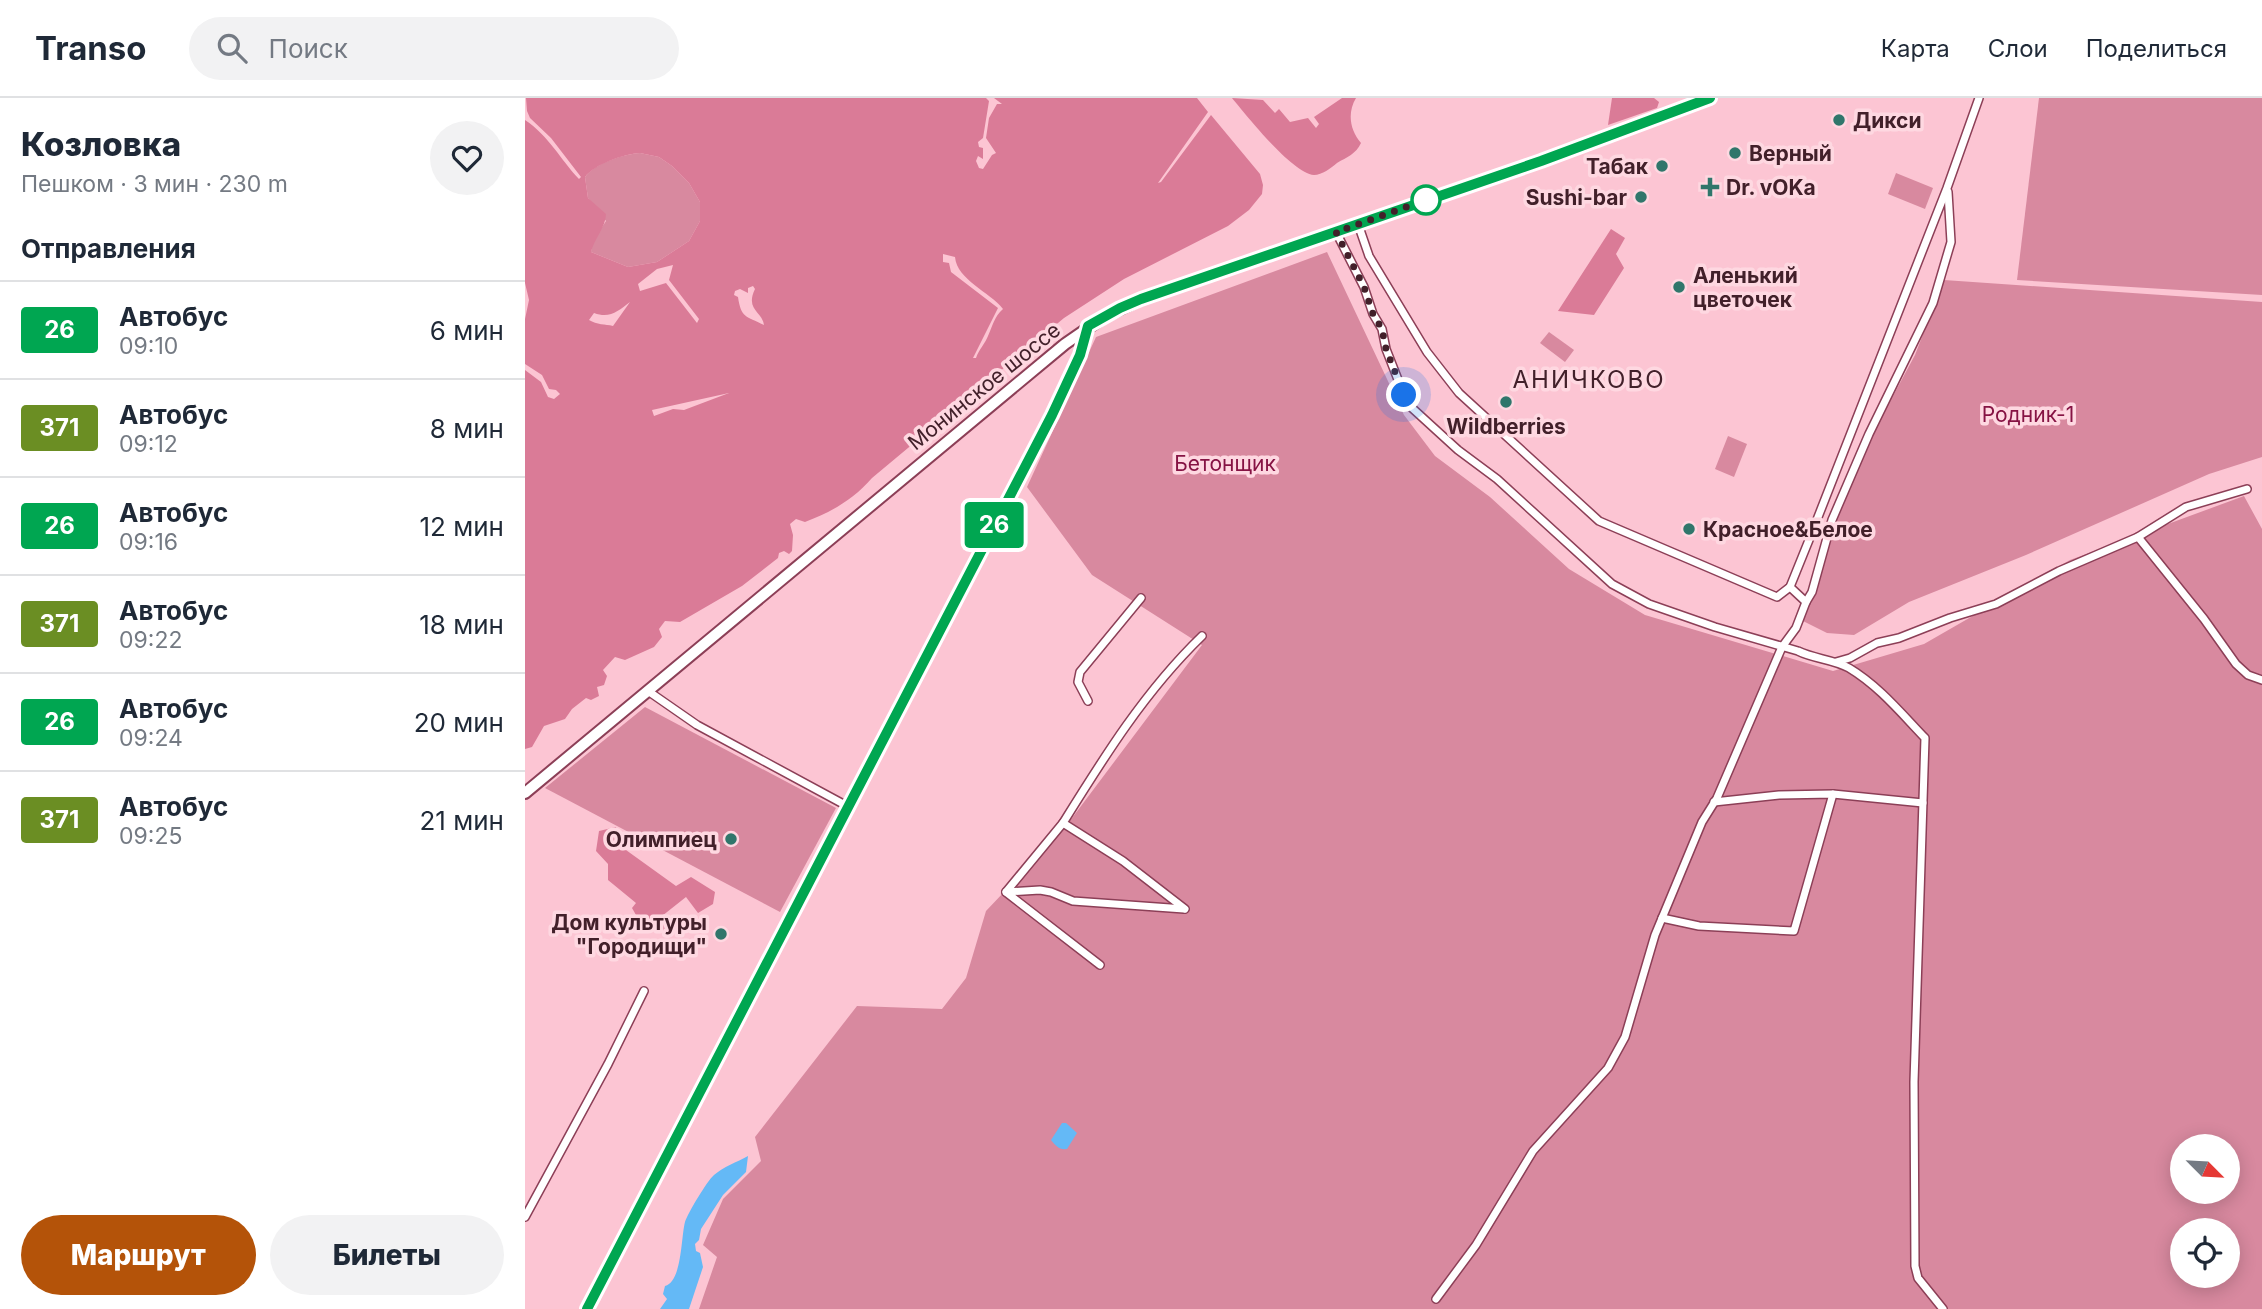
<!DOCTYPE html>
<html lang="ru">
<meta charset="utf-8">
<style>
:root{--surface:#fff;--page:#f2f2f3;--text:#1f2937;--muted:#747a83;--line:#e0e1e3;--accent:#b45309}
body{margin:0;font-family:Inter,sans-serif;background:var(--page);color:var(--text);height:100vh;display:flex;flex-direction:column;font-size:26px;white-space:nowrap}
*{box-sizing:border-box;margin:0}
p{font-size:23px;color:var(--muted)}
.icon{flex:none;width:38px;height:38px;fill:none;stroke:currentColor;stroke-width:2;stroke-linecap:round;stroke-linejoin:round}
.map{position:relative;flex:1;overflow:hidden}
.details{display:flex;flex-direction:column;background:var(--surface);width:525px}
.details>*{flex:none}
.badge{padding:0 14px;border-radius:5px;font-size:24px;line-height:46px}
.needle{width:46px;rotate:114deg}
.buttons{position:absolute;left:1645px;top:1036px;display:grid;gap:14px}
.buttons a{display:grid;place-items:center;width:70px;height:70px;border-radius:50%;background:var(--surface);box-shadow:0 4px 18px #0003;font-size:35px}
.you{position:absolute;width:35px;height:35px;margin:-18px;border:5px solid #fff;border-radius:50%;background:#1a73e8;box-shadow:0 0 0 10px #1a73e833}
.map>.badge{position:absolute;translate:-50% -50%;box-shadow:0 0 0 4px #fff}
h2{padding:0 21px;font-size:26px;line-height:63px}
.round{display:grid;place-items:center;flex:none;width:74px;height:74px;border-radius:37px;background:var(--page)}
.headline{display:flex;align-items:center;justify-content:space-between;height:119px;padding:0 21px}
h1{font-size:33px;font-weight:800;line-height:52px}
.action{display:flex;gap:14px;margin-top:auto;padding:14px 21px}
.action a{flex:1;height:80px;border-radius:42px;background:var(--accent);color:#fff;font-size:28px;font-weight:800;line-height:80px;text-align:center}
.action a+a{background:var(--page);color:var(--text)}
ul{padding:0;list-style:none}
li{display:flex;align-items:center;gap:21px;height:98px;padding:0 21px;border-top:2px solid var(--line)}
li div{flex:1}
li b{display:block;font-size:26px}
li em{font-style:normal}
li .badge{min-width:77px;font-weight:700;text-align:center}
header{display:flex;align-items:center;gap:42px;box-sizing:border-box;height:98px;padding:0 35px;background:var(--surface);border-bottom:2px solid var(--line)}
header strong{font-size:33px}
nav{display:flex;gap:38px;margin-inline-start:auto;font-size:24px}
.search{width:490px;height:63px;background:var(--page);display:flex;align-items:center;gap:18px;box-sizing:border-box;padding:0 24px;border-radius:38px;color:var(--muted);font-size:26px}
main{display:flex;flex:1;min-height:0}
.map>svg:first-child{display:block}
.green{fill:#d8899f;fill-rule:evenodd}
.forest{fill:#da7b97;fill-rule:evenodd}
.water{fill:#64b9f6}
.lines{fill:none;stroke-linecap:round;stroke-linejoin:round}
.minor-casing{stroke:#8c3f57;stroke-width:10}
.tertiary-casing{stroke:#8c3f57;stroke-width:12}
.secondary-casing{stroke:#8c3f57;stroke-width:14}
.minor{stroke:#fff;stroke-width:7}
.tertiary{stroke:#fff;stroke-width:9}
.secondary{stroke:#fff;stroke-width:10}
.line-casing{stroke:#fff;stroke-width:16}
.line{stroke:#00a651;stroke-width:10}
.walk{stroke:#42202a;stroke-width:7;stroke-dasharray:0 12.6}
.poi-dot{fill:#30766b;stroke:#fed8e1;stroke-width:2.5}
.stop-dot{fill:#fff;stroke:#00a651;stroke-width:3.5}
.labels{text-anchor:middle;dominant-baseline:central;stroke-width:7;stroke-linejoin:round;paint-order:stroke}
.poi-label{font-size:21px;font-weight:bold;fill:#42202a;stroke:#fed8e1;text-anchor:start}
.street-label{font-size:21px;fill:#42202a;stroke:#fed8e1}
.park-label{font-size:21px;fill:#861344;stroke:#fed8e1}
.quarter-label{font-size:24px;letter-spacing:2px;fill:#42202a;stroke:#fed8e1}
</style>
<header>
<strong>Transo</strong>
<div class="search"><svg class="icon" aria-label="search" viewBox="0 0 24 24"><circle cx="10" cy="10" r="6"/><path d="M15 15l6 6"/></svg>Поиск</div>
<nav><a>Карта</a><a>Слои</a><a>Поделиться</a></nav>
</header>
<main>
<section class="details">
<div class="headline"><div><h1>Козловка</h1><p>Пешком · 3 мин · 230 m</p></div><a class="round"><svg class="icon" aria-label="heart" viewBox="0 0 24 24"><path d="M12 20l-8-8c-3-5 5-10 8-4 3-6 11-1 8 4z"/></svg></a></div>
<h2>Отправления</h2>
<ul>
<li><span class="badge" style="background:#00a651;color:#fff">26</span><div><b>Автобус</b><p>09:10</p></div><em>6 мин</em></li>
<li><span class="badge" style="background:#6b8e23;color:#fff">371</span><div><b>Автобус</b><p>09:12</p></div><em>8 мин</em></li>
<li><span class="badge" style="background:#00a651;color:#fff">26</span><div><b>Автобус</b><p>09:16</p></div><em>12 мин</em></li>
<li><span class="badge" style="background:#6b8e23;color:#fff">371</span><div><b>Автобус</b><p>09:22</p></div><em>18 мин</em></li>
<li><span class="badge" style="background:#00a651;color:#fff">26</span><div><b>Автобус</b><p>09:24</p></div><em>20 мин</em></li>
<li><span class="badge" style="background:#6b8e23;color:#fff">371</span><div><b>Автобус</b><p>09:25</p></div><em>21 мин</em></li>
</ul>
<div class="action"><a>Маршрут</a><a>Билеты</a></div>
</section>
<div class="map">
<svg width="1737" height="1211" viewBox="0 0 1737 1211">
<rect width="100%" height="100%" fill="#fcc5d3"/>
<g class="green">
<polygon points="1514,0 1737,0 1737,197 1492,182"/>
<path d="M115 55 134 59 147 68 164 85 175 104V123L164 143 132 164 103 169 66 154 68 143 81 123 63 100 60 79C70 65 99 56 115 55Z"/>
<polygon points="1371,75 1408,90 1400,111 1363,96"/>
<path d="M802 154 879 317 910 358 965 399 1044 471 1120 517 1308 573 1399 546 1545 462 1719 398 1737 431V1211H174L192 1159 178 1147 198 1101 236 1063 230 1039 332 908 417 911 441 880 461 813 538 732 677 547 567 477 502 389 571 239ZM1657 1048H1703V1094H1657ZM1657 1132H1703V1178H1657Z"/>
<polygon points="1419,182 1737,204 1737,359 1684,376 1501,457 1384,504 1329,537 1302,535 1278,523 1312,402 1390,257"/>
<polygon points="1024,234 1049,252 1040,264 1015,245"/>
<polygon points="1203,338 1222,346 1209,379 1190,371"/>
<polygon points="120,609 311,710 255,814 20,690"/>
</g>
<g class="forest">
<path d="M1 0H461L464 3 458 40 453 44 454 49 458 50V61L453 58 451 63 454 70 458 71 467 57 471 55 461 40 464 20 472 6H477L469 0H672L683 14 633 85 636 84 686 17 735 76 738 87 737 96 724 112 703 128 599 181 539 220 347 380C328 402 306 414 280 424L271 421 265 426 268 437 267 453 264 456 259 453 254 455 253 460 217 488 155 524 140 523 134 531 137 539 129 549 100 562 90 559 78 572 82 578 79 587 72 589 74 598 66 602 61 600 47 611 40 621 19 628 7 649 0 651V272L16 284 23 299 29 301 35 296 31 292 24 291 17 277 0 266V221L4 202 0 185V22C24 38 35 61 54 81L56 79 26 40 5 20 2 13ZM115 55 134 59 147 68 164 85 175 104V123L164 143 132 164 103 169 66 154C69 141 81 129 81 116L63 100 60 79C70 66 99 56 115 55ZM418 156 430 159C432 182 465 194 478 211 469 219 468 227 463 238 460 246 454 251 451 260H448L473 210 426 174 424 165 418 164ZM148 167 144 182 174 221 172 225 141 185 115 193 113 186 132 171ZM228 188 230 191C220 212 237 213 239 227 221 218 216 220 213 199L209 197 210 193 215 191 223 195V190ZM105 204 88 228C80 226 72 227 64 222L69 215C85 221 93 213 105 204ZM204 295 159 312 148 311 129 318 127 312Z"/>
<path d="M707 0 738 2 750 15 754 11 765 24 783 20 791 30 794 26 789 19 817 0H831C822 15 825 32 836 45 831 56 822 59 812 65 806 70 797 77 789 77 766 74 722 18 707 0Z"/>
<polygon points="1087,0 1129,0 1134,4 1132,10 1083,27"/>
<polygon points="1086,131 1100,140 1091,156 1099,170 1069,217 1033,213"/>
<polygon points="91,729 94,747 151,788 166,779 190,794 188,806 173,815 161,799 137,818 147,832 140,838 134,826 119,831 107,810 111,805 83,782 83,766 71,753 74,733"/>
</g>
<g class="water">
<path d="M537 1025H541L552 1035 542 1051C534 1052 531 1048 526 1042Z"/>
<path d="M223 1058 221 1074 198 1097 176 1131 174 1142 170 1146 171 1153 175 1155 178 1169 164 1211H135L142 1201 138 1196 140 1188C157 1184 156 1139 160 1124 163 1115 182 1083 189 1077 198 1069 212 1064 223 1058Z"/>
</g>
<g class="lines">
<defs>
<g id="minor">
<polyline points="833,126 844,158 902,254 934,295 1074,423 1252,499 1265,489 1284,442 1422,90 1454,0"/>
<path d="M811 134 839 189 848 216 857 231 861 251 879 297 887 310 933 352 972 381 1087 486 1124 506 1190 529 1273 553C1289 561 1308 561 1324 570 1354 588 1376 615 1400 640L1389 984 1390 1168 1393 1180 1418 1211"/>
<polyline points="1613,439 1661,409 1722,391"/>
<polyline points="1281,504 1287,494 1307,422 1344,336 1408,205 1426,144 1423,94"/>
<polyline points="1311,564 1325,560 1352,545 1374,540 1425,520 1471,506 1534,473 1613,439 1679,521 1711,566 1723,577 1737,582"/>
<polyline points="123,593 172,627 322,708"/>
<polyline points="563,603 553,584 555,574 616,500"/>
<polyline points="1189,704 1254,697 1308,696 1398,705"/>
<polyline points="481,794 515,792 526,794 548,803 659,811"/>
<polyline points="481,794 538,725"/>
<polyline points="482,795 575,867"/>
<path d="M660 811 598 763 538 725C579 659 620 593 677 538"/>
<polyline points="1137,820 1174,828 1269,833 1308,696"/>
<polyline points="0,1119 83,966 119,893"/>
<polyline points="911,1201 951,1147 1008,1053 1083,970 1100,939 1130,837 1177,724 1192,700 1257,549 1271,530 1281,504 1265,489"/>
</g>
<polyline id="tertiary" points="62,1211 527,317 555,257 563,230"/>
<polyline id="secondary" points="0,695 540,246 579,219 616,201 1016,63 1185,0"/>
</defs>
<use href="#minor" class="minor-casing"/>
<use href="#tertiary" class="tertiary-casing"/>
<use href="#secondary" class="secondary-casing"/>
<use href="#minor" class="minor"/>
<use href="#tertiary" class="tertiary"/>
<use href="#secondary" class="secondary"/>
</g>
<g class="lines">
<defs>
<polyline id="line" points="62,1211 527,317 555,257 563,228 595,210 616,201 1016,63 1185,0"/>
</defs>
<use href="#line" class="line-casing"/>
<use href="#line" class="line"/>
<polyline class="walk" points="879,297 861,251 857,231 848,216 839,189 811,134 901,102"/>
</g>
<g class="poi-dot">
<circle cx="1314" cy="22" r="7"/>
<circle cx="1210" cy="55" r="7"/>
<circle cx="1137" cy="68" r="7"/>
<path d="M1181.5 78.5h7v7h7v7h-7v7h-7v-7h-7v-7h7z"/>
<circle cx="1116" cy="99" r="7"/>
<circle cx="1154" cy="189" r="7"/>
<circle cx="981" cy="304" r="7"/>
<circle cx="1164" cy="431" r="7"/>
<circle cx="206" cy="741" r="7"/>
<circle cx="196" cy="836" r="7"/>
</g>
<circle class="stop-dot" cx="901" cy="102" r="14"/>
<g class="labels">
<g class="poi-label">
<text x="1328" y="22">Дикси</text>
<text x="1224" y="55">Верный</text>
<text x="1123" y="68" text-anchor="end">Табак</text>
<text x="1201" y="89">Dr. vOKa</text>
<text x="1102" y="99" text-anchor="end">Sushi-bar</text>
<text x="1168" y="177">Аленький<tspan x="1168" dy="24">цветочек</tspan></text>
<text x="981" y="328" text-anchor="middle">Wildberries</text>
<text x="1178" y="431">Красное&amp;Белое</text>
<text x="192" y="741" text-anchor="end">Олимпиец</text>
<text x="182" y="824" text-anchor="end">Дом культуры<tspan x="182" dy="24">"Городищи"</tspan></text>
</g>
<g class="street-label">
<text transform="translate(459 288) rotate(-39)">Монинское шоссе</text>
</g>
<g class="park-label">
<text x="1503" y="316">Родник-1</text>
<text x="700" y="365">Бетонщик</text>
</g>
<g class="quarter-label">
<text x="1064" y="281">АНИЧКОВО</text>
</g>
</g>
</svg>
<div class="buttons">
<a><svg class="needle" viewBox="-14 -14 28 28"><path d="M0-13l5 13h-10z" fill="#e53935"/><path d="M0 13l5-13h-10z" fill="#747a83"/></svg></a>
<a><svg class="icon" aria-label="locate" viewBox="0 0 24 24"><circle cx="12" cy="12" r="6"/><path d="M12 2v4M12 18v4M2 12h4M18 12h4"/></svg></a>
</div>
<div class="you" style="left:879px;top:297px"></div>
<b class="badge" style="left:469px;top:427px;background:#00a651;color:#fff">26</b>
</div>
</main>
